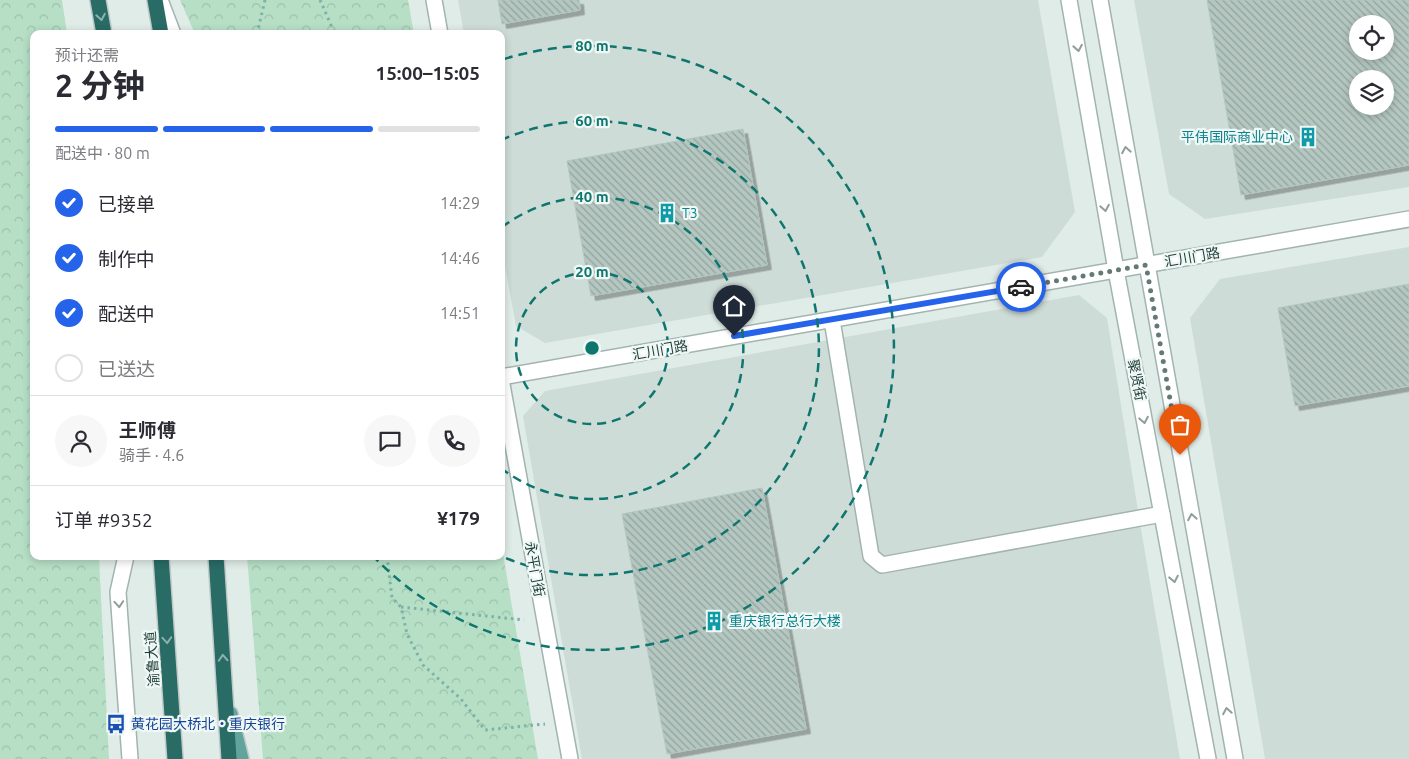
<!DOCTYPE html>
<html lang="zh">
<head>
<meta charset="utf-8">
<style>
  :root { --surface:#fff; --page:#f7f7f7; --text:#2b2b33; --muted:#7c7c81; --line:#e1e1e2; --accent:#2563eb }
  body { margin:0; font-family:Ubuntu,"Noto Sans SC",sans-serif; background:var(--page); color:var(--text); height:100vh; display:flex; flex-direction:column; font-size:19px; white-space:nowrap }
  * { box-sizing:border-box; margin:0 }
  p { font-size:16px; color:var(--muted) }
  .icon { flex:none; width:28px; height:28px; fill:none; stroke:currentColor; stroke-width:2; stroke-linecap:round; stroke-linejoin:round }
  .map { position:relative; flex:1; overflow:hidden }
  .side { position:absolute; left:30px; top:30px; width:475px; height:530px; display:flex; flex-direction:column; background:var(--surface); border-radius:10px; box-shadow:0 2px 8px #0003 }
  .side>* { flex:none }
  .controls { position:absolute; left:1349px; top:15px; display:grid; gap:10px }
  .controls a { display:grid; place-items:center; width:45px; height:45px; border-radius:50%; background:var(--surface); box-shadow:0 2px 8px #0003; font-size:25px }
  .pin { position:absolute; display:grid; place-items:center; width:42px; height:42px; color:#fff; margin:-51px -21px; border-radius:50% 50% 50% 0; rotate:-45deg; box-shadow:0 0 5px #0007 }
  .pin .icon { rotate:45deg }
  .courier { position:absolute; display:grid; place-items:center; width:50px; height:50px; margin:-25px; border:4px solid #2563eb; border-radius:50%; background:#fff; color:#222; box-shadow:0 1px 6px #0007 }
  .head em { font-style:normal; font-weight:700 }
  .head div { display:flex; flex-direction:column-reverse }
  .head { display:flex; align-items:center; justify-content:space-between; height:85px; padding:0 25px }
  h1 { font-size:32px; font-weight:700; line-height:38px }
  .bar { display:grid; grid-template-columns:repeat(4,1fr); gap:8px 5px; align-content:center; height:60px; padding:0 25px }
  .bar i { height:6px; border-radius:4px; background:var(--line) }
  .bar .on { background:var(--accent) }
  .bar p { grid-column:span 4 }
  .line { display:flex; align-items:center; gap:12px; padding:0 25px; border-top:1px solid var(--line) }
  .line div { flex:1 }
  .round { display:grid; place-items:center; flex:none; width:52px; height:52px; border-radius:26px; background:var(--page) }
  ol { padding:0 25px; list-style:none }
  li { display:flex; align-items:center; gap:15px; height:55px }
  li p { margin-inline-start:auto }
  li .icon { padding:5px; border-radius:50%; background:var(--accent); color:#fff; stroke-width:4 }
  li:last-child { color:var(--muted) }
  li i { width:28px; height:28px; border:2px solid var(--line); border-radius:50% }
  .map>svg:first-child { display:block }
  .built { fill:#cedcd7; fill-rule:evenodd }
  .park { fill:url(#park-crowns) }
  .building { fill:url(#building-back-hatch); stroke:#b2c6c0; fill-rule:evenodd; filter:url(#shadow) }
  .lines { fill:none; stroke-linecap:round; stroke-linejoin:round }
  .minor-casing { stroke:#a2b4b0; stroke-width:18 }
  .major-casing { stroke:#c0c9c8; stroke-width:18 }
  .highway-casing { stroke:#c0c9c8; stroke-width:18 }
  .path { stroke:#7eb1a8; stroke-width:3; stroke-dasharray:2.5 4; stroke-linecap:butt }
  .minor { stroke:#fff; stroke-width:15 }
  .major { stroke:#61a49b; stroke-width:15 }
  .highway { stroke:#296b65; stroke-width:15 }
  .oneway { stroke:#8cb2ad }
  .oneway2 { stroke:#8f9e9c }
  .done { stroke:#637a76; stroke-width:5; stroke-dasharray:0 9 }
  .route { stroke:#2563eb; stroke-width:6 }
  .ring { fill:none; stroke:#0f766e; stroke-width:2.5; stroke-dasharray:9 6 }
  .labels { text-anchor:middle; stroke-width:4.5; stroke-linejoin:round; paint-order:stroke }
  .culture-label { font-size:14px; fill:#0d838f; stroke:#f0f8f5; text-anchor:start }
  .street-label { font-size:14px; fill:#1f3d39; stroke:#f0f8f5 }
  .transit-label { font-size:14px; fill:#164399; stroke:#f0f8f5; text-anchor:start }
  .centre { fill:#0f766e; stroke:#f0f8f5; stroke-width:2.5 }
  .ring-label { font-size:15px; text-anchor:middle; font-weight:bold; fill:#0f766e; stroke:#f0f8f5; stroke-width:4.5; stroke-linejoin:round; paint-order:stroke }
</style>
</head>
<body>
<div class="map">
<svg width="1409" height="759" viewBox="0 0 1409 759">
  <defs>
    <pattern id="park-crowns" width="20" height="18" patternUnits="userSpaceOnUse" patternTransform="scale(1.25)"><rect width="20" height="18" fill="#b7dfc6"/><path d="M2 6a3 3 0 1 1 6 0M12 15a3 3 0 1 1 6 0" fill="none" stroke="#9dc0ab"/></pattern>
    <pattern id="building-back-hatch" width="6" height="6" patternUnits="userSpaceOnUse" patternTransform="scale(1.25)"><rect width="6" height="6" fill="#b5c7c1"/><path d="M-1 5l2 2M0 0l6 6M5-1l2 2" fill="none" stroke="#93a39e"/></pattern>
    <filter id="shadow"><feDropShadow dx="4.5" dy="4.5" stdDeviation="0" flood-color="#0004"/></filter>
  </defs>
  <rect width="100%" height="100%" fill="#e0ece8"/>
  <g class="built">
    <polygon points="458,0 1038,0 1075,212 1042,257 545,343 516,326 501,245 501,34 464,34"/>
    <path d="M1134,0H1409V187L1205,219L1169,194ZM1358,24H1385V51H1358ZM1358,79H1385V106H1358Z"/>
    <polygon points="1409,247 1409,759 1265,759 1190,318 1220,279"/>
    <polygon points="1079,295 1107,318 1141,529 1180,759 582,759 523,416 545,391"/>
  </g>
  <g class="park">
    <polygon points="0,0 62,0 67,34 34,34 34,556 99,556 109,759 0,759"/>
    <polygon points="180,0 408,0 414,34 195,34"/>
    <polygon points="501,542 538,759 263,759 247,556 501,556"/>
  </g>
  <g class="building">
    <polygon points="498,0 579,0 580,10 502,24"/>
    <path d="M1207,0H1409V165L1241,195ZM1358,24H1385V51H1358ZM1358,79H1385V106H1358Z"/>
    <polygon points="743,129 767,265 591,296 567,161"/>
    <polygon points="1409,284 1409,386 1295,406 1278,308"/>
    <polygon points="762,488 806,729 667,754 622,514"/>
  </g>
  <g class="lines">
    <defs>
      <g id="minor">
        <polyline points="160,0 173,34"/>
        <polyline points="434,0 440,34"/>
        <polyline points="1069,0 1116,270 1208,759"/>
        <polyline points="1100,0 1235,759"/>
        <polyline points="832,320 871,556 882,565 1162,514"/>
        <polyline points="501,377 1409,219"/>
        <polyline points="501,379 570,759"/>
        <polyline points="126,556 118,592 130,759"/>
      </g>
      <polyline id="major" points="230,714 241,759"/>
      <g id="highway">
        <polyline points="98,0 104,34"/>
        <polyline points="155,0 161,34"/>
        <polyline points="161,556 175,759"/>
        <polyline points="216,556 229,759"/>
      </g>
    </defs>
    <use href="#minor" class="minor-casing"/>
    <use href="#major" class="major-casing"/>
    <use href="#highway" class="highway-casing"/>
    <g class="path">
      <polyline points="320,0 335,34"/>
      <polyline points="257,34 265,0"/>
      <polyline points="387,556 392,598 401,607 407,634 423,665 461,699 485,730 545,724"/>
      <polyline points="401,607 524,620"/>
    </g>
    <use href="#minor" class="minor"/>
    <use href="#major" class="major"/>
    <use href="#highway" class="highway"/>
  </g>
  <defs><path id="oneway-chevron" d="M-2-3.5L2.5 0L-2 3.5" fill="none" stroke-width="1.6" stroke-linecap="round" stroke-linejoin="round" transform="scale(1.25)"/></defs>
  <g class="oneway">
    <use href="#oneway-chevron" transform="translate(101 17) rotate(80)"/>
    <use href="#oneway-chevron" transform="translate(167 640) rotate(86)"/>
    <use href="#oneway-chevron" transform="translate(223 658) rotate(-93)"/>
  </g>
  <g class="oneway2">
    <use href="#oneway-chevron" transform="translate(1078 48) rotate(80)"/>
    <use href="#oneway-chevron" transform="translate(1126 150) rotate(-100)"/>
    <use href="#oneway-chevron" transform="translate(1105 208) rotate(80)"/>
    <use href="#oneway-chevron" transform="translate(1144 420) rotate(79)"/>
    <use href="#oneway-chevron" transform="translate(1192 517) rotate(-100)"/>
    <use href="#oneway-chevron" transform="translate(1174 579) rotate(79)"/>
    <use href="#oneway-chevron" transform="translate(119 604) rotate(86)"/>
    <use href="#oneway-chevron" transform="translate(1227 711) rotate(-100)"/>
  </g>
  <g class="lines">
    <polyline class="done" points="1021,287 1146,265 1180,455"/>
    <polyline class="route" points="734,336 1021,287"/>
  </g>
  <g class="ring">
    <circle cx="592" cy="348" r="76"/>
    <path d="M502 227A151 151 0 1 1 502 469"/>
    <path d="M501 140A227 227 0 1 1 501 556"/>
    <path d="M504 59A302 302 0 1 1 375 558"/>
  </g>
  <defs>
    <symbol id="building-bare" viewBox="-9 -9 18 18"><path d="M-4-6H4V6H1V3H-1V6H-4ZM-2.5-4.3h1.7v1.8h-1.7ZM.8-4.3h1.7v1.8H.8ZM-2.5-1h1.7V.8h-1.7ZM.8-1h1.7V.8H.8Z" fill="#0f9aa8" stroke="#f0f8f5" stroke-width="2.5" paint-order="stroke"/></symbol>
    <symbol id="bus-bare" viewBox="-9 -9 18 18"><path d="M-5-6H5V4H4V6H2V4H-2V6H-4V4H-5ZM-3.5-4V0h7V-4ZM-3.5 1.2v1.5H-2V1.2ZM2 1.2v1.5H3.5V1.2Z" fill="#1a4fb4" stroke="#f0f8f5" stroke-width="2.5" paint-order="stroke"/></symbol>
  </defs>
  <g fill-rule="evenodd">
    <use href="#building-bare" x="1294" y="123" width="28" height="28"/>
    <use href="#building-bare" x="653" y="199" width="28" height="28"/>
    <use href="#building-bare" x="700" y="607" width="28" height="28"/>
    <use href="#bus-bare" x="102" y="710" width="28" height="28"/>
  </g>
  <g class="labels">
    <g class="culture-label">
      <text x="1293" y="142" text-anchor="end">平伟国际商业中心</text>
      <text x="682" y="218">T3</text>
      <text x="729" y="626">重庆银行总行大楼</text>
    </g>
    <g class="street-label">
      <text transform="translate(1192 257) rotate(-10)" y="5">汇川门路</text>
      <text transform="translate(660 350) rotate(-10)" y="5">汇川门路</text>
      <text transform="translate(1137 380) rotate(79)" y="5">聚贤街</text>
      <text transform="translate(535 569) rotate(80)" y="5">永平门街</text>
      <text transform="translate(152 659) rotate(-94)" y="5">渝鲁大道</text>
    </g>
    <g class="transit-label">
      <text x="131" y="729">黄花园大桥北‧重庆银行</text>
    </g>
  </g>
  <circle cx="592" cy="348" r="8" class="centre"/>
  <g class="ring-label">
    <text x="592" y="51">80 m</text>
    <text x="592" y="126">60 m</text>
    <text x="592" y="202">40 m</text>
    <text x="592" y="277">20 m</text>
  </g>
</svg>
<div class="controls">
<a><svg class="icon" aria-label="locate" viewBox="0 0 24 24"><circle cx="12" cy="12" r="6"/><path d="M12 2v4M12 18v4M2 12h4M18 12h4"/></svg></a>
<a><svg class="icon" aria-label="layers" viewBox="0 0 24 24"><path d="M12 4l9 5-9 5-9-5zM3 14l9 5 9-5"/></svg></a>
</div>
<div class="pin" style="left:1180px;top:455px;background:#ea580c"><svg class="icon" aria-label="bag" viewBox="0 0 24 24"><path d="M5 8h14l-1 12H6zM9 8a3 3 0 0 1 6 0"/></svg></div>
<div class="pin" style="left:734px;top:336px;background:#1f2937"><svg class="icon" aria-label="home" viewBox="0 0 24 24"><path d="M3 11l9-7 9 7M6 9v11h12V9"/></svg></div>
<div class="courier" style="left:1021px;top:287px"><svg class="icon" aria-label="car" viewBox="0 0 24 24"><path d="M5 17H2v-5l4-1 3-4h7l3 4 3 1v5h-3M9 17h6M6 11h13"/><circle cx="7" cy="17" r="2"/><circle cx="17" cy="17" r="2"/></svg></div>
<section class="side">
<div class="head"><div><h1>2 分钟</h1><p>预计还需</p></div><em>15:00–15:05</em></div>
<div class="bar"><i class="on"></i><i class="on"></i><i class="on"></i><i></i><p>配送中 · 80 m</p></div>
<ol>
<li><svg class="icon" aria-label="check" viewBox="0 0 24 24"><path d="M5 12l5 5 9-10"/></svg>已接单<p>14:29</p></li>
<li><svg class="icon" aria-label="check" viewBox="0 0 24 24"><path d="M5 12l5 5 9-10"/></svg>制作中<p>14:46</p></li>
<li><svg class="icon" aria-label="check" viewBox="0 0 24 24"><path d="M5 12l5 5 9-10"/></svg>配送中<p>14:51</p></li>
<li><i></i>已送达</li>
</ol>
<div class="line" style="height:90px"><a class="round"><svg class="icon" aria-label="person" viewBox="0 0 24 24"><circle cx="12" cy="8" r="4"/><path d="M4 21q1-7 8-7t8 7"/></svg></a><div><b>王师傅</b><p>骑手 · 4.6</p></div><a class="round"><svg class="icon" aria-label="chat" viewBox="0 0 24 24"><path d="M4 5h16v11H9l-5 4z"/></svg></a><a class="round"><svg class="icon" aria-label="phone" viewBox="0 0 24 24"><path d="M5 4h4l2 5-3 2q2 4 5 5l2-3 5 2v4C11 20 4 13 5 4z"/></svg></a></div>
<div class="line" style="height:65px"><div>订单 #9352</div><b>¥179</b></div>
</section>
</div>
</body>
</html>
